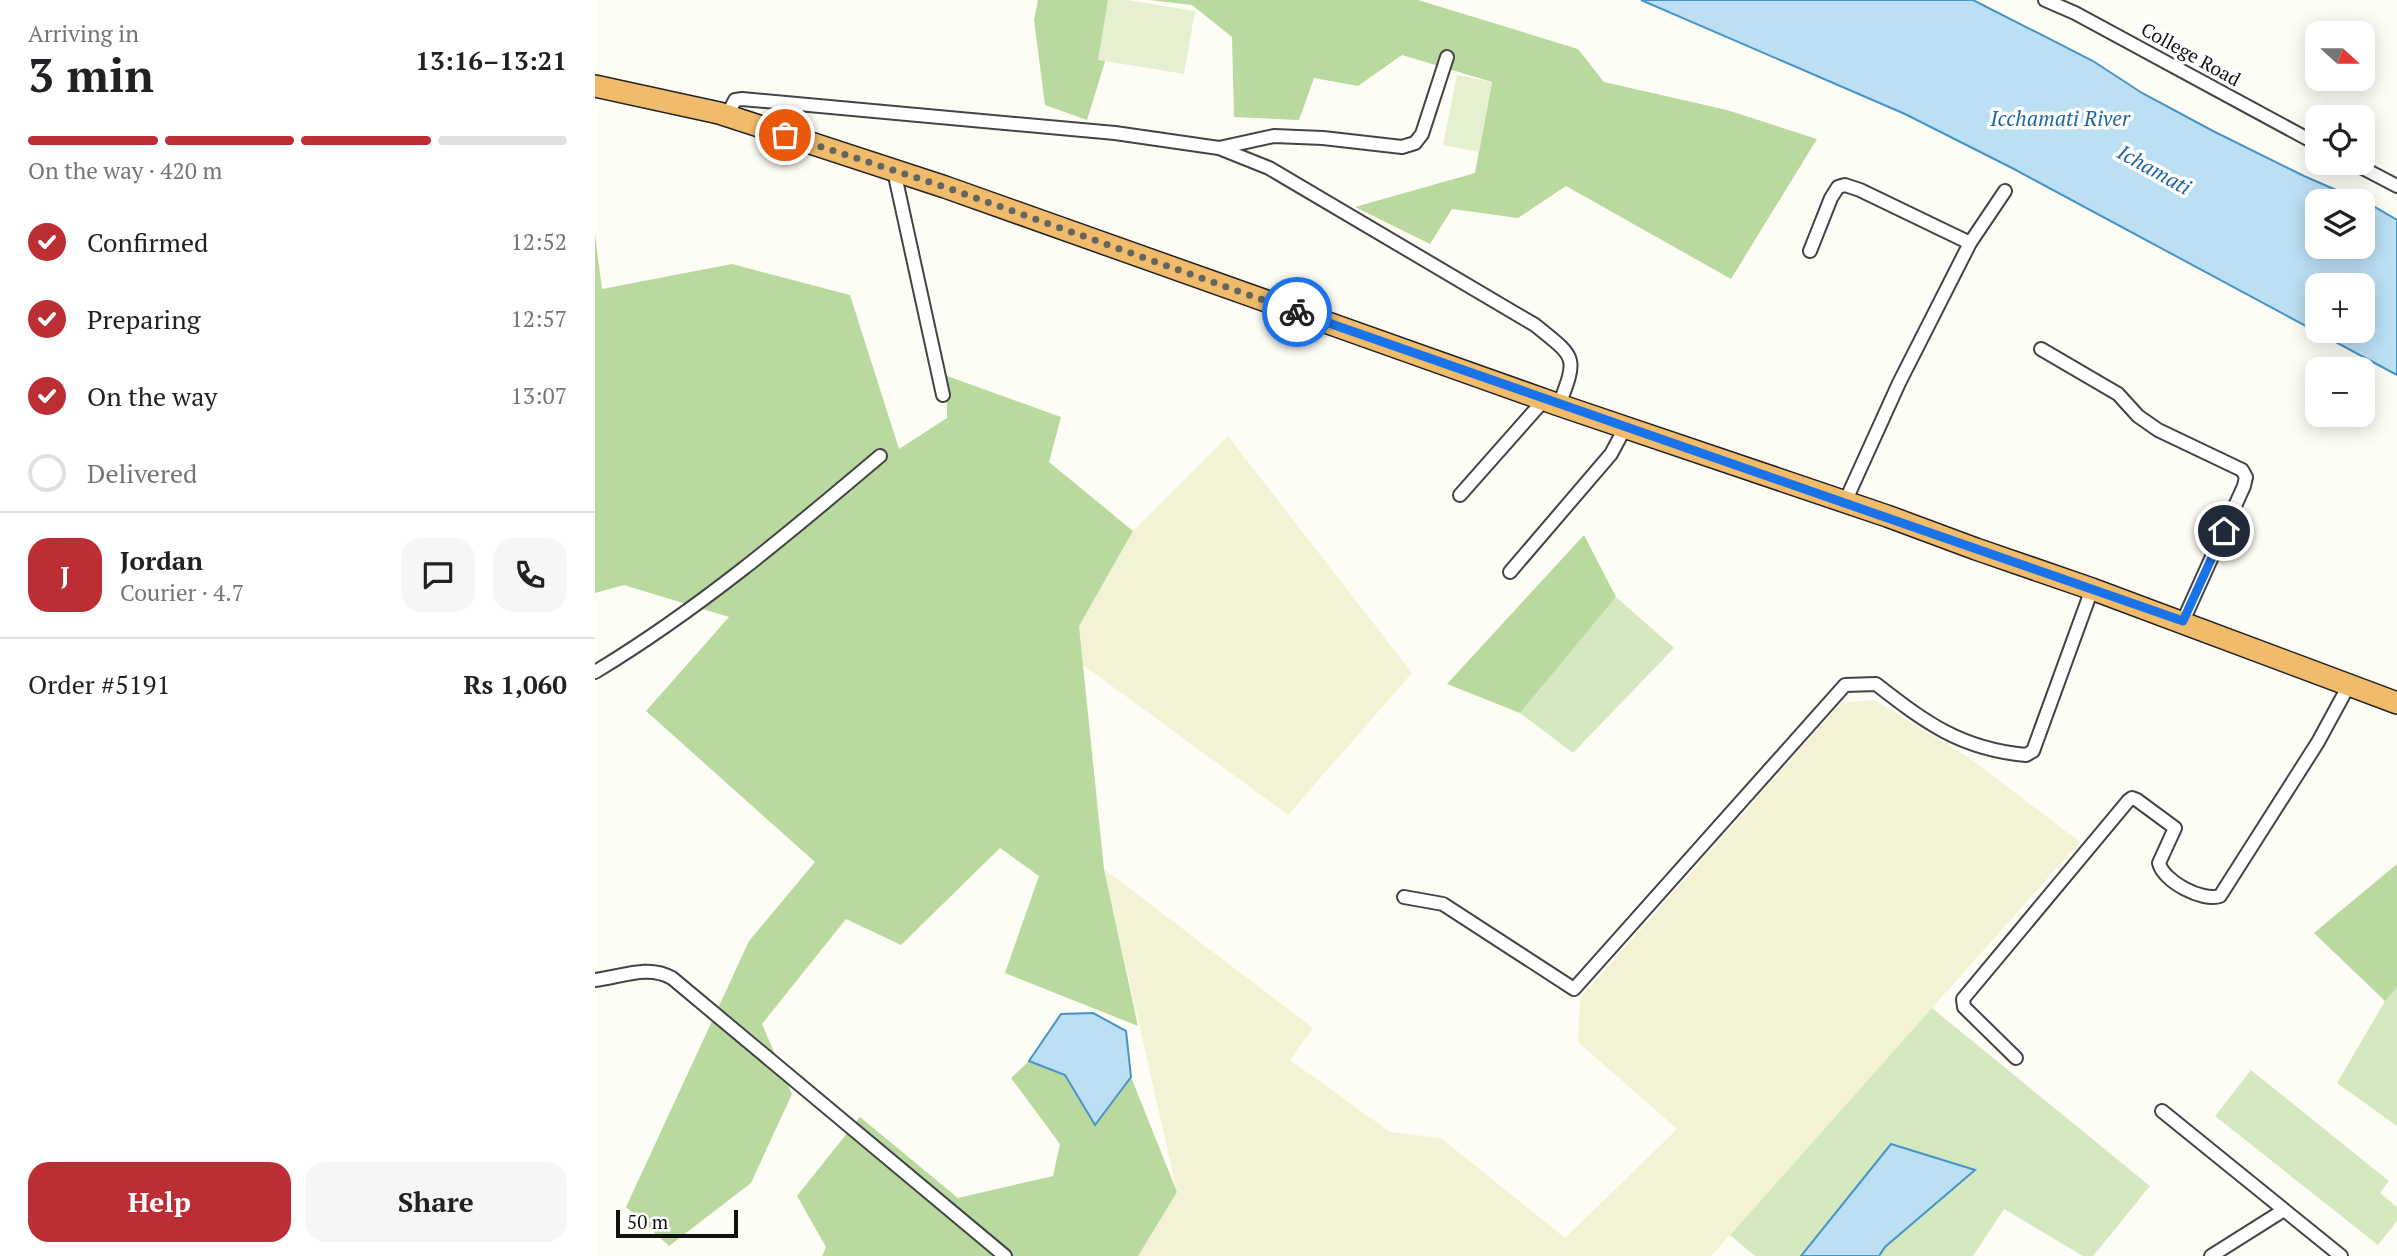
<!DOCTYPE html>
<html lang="en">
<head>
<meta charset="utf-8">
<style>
  :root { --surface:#fff; --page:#f6f6f6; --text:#202124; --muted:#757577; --line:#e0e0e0; --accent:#bc2e34 }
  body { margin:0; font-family:"PT Serif",serif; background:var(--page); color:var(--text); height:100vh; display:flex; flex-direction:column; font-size:26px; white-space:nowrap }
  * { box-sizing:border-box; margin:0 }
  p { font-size:23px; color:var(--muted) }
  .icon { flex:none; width:38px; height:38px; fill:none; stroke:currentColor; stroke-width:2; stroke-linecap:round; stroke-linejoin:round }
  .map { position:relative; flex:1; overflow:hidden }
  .panel { display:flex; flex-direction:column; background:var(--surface); width:595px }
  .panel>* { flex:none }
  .needle { width:46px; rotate:111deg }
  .fabs { position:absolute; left:1710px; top:21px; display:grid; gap:14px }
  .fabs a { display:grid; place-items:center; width:70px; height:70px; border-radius:14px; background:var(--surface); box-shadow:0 4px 18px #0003; font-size:35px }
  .scale { position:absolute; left:21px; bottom:18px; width:122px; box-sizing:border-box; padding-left:7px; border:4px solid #111; border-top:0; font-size:19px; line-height:24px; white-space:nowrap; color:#111; -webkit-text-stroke:5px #fff; paint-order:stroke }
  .pin { position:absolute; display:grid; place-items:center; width:60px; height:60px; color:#fff; margin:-30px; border:4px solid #fff; border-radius:50%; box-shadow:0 2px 7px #0007 }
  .courier { position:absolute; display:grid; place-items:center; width:70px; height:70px; margin:-35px; border:5px solid #1a73e8; border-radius:50%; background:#fff; color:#222; box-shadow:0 2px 9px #0007 }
  .head em { font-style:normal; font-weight:800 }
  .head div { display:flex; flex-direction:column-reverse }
  .head { display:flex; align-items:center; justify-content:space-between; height:119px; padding:0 28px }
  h1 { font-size:46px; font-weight:800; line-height:52px }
  .bar { display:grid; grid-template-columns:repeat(4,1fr); gap:10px 7px; align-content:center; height:84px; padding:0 28px }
  .bar i { height:9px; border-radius:5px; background:var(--line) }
  .bar .selected { background:var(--accent) }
  .bar p { grid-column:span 4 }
  .line { display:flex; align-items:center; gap:18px; padding:0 28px; border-top:2px solid var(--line) }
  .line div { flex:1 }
  .round { display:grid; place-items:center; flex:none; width:74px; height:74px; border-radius:21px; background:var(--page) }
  ol { padding:0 28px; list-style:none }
  li { display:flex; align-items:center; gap:21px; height:77px }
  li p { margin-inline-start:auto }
  li .icon { padding:7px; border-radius:50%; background:var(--accent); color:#fff; stroke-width:4 }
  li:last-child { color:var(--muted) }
  li i { width:38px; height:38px; border:4px solid var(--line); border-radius:50% }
  .primary-button { display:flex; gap:14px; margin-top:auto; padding:14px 28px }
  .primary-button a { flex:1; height:80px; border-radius:21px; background:var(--accent); color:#fff; font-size:28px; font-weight:800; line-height:80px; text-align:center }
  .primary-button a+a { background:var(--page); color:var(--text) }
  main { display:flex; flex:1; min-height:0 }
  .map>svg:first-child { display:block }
  .farmland { fill:#f4f2d5 }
  .green { fill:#d4e9bf }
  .forest { fill:#b9d99f }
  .pitch { fill:#e5f0d0 }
  .water { fill:#bcdff4; stroke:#4694c8; stroke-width:2; fill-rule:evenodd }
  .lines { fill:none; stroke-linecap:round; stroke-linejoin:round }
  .minor-casing { stroke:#444; stroke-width:16 }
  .trunk-casing { stroke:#222; stroke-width:24 }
  .minor { stroke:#fff; stroke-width:12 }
  .trunk { stroke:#f0bb6b; stroke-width:21 }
  .done { stroke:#646461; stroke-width:7; stroke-dasharray:0 12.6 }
  .route { stroke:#1a73e8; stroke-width:9 }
  .labels { text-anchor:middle; stroke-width:7; stroke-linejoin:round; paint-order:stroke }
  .street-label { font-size:19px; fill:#111; stroke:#fff }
  .water-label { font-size:21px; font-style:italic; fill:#1e669f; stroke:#fff }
</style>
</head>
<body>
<main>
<section class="panel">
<div class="head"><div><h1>3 min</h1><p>Arriving in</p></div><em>13:16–13:21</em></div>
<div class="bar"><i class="selected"></i><i class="selected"></i><i class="selected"></i><i></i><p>On the way · 420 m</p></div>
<ol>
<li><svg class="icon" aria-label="check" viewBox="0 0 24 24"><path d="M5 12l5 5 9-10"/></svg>Confirmed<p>12:52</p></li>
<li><svg class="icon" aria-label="check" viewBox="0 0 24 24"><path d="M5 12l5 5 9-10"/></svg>Preparing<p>12:57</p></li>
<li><svg class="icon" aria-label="check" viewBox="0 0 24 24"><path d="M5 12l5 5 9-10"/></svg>On the way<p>13:07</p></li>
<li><i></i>Delivered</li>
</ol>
<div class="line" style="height:126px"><b class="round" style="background:var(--accent);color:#fff">J</b><div><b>Jordan</b><p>Courier · 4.7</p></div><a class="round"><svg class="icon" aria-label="chat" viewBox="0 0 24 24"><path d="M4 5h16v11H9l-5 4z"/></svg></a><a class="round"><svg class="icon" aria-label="phone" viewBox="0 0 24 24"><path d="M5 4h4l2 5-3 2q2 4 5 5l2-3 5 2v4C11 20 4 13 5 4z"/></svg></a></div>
<div class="line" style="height:91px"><div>Order #5191</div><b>Rs 1,060</b></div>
<div class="primary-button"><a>Help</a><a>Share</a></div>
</section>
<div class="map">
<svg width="1802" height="1256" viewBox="0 0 1802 1256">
  <rect width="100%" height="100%" fill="#fefdf5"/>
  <g class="farmland">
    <polygon points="633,436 817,673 693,815 488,665 484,626 538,531"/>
    <polygon points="1279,700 1373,757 1485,842 1116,1256 543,1256 582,1192 509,869 718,1028 695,1060 795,1132 846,1138 970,1238 1082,1129 983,1042 985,998 1246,703"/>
  </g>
  <g class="green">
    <polygon points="1021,597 1079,648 978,753 925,713"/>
    <polygon points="1802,987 1802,1126 1742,1083 1790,1001"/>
    <polygon points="1337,1008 1555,1186 1498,1256 1488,1256 1409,1209 1378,1256 1284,1256 1290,1247 1296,1144 1206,1256 1160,1256 1135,1235"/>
    <polygon points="1656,1070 1794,1181 1785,1193 1802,1207 1802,1221 1783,1245 1620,1116"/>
  </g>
  <g class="forest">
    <polygon points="443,0 529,0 492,120 450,105 439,20"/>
    <polygon points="554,0 823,0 983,49 1009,82 1132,110 1222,139 1136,279 971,186 923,218 857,209 835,244 760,207 880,173 897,82 807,55 763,86 719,78 704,120 639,117 637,37 597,5"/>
    <polygon points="0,234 7,289 137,264 255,295 304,449 352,418 352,376 466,417 454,462 538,531 484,626 509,869 543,1026 410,973 444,876 405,848 306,945 251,919 167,1024 197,1094 156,1183 74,1246 31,1207 154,941 220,862 51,711 134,617 29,585 0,593"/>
    <polygon points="989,535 1021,597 925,713 852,684"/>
    <polygon points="1802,864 1802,987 1790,1001 1719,933"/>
    <polygon points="434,1061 470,1075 500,1125 536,1077 582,1192 543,1256 227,1256 231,1247 202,1196 265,1117 363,1198 458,1176 465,1144 416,1078"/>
  </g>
  <g class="pitch">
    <polygon points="513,0 532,0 600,11 589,74 503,60"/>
    <polygon points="862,75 897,82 884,152 848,145"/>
  </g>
  <g class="water">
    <path d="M1046,0H1378L1498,61L1547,93L1618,131L1709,176L1778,206L1802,220V375L1417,168L1310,114ZM1722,201H1768V247H1722ZM1722,285H1768V331H1722Z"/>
    <polygon points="498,1013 531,1031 536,1077 500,1125 470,1075 434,1061 466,1014"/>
    <polygon points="1296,1144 1380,1170 1290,1247 1284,1256 1206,1256"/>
  </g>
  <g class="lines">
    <defs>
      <g id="minor">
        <polyline points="1450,0 1480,13 1722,144"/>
        <path d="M132,116L140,100L147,99L520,133L624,148L674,168L940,325C981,358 983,356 964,405"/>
        <polyline points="624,148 679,136 728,138 807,147 820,143 827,134 852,57"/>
        <polyline points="1758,163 1802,186"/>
        <polyline points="299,171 348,395"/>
        <polyline points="1215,251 1236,198 1243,187 1250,185 1265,190 1375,243"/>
        <polyline points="1446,349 1523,394 1543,416 1563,430 1647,470 1651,477 1649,486 1588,621"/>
        <polyline points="865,495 949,400"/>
        <polyline points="1250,502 1304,383 1375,243 1410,191"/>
        <polyline points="915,572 1016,454 1031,426"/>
        <path d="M0,672C103,610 194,533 285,456"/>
        <path d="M809,897L848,904L979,989L1250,685L1281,684C1331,723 1366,749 1431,755L1438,751L1497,589"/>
        <path d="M0,980C26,977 53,964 77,978L410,1256"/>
        <path d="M1421,1058L1369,1007L1368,999L1533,801L1537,798L1542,800L1580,828L1564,863C1568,881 1607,902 1625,896L1723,742L1754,685"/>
        <polyline points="1567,1111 1746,1256"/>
        <polyline points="1616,1256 1689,1210"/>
      </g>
      <polyline id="trunk" points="0,86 124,113 350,187 964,405 1292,516 1381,549 1497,589 1802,703"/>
    </defs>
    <use href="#minor" class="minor-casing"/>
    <use href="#trunk" class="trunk-casing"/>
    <use href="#minor" class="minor"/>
    <use href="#trunk" class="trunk"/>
  </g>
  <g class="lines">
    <polyline class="done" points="190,135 350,187 702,312"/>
    <polyline class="route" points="702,312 1588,621 1629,531"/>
  </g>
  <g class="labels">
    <g class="street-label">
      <text transform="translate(1596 54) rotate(29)" y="7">College Road</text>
    </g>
    <g class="water-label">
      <text x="1465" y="126">Icchamati River</text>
      <text transform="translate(1559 170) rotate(29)" y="7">Ichamati</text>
    </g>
  </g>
</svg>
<div class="fabs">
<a><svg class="needle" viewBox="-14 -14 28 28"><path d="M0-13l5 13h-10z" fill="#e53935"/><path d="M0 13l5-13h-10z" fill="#757577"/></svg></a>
<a><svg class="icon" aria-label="locate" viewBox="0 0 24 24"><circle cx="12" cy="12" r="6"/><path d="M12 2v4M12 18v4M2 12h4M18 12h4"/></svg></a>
<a><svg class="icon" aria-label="layers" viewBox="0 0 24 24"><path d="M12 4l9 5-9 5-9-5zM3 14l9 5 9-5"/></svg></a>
<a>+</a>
<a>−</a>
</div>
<div class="scale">50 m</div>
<div class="pin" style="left:190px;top:135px;background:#ea580c"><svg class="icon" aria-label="bag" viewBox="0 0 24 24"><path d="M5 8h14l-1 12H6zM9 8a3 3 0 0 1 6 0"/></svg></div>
<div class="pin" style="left:1629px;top:531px;background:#1f2937"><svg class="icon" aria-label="home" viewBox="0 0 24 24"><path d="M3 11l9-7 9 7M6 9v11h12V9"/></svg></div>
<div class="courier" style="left:702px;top:312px"><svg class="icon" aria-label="bike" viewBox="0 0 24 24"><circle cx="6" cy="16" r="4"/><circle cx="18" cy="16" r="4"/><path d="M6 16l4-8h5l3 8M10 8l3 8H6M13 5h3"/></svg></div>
</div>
</main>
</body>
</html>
